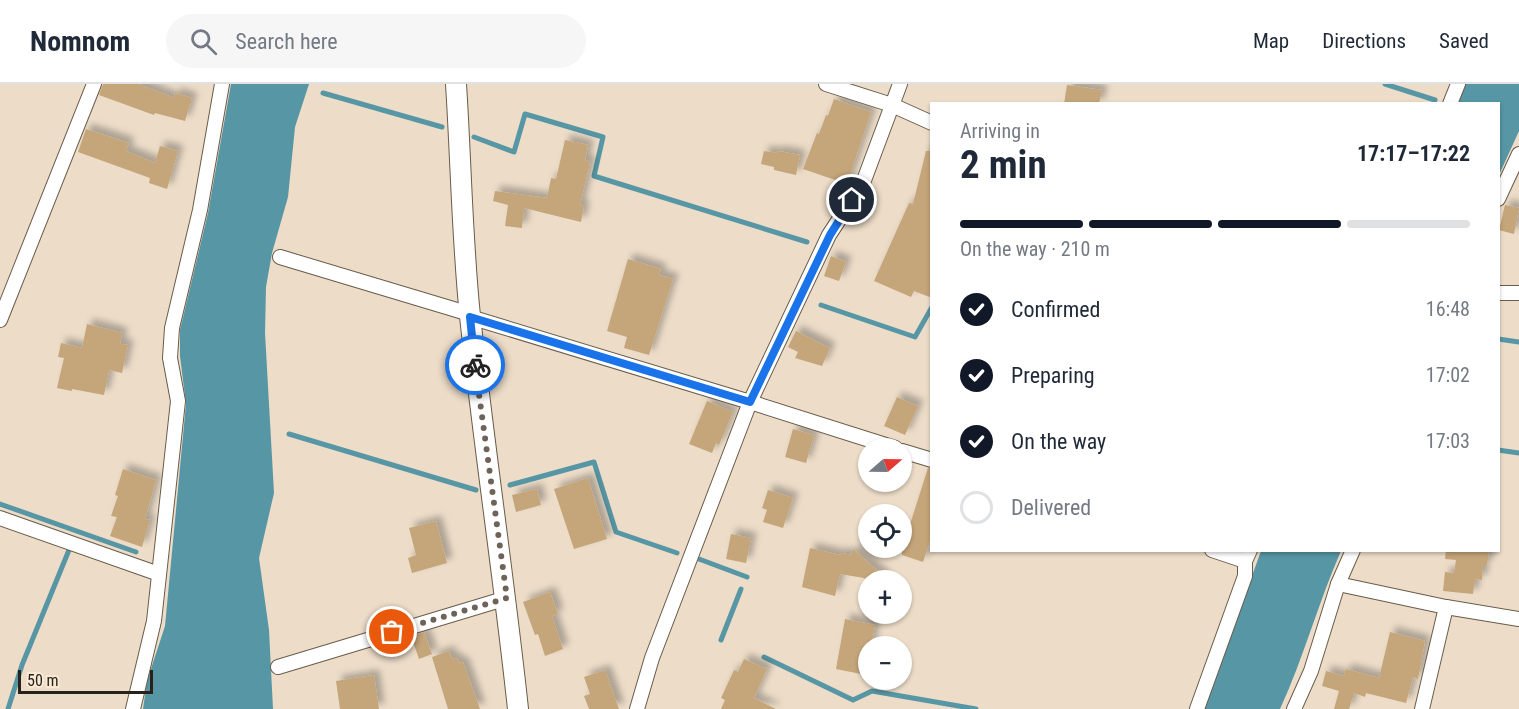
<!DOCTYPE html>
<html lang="en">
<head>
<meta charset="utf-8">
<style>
  :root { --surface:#fff; --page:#f6f6f7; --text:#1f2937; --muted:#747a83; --line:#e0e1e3; --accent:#111827 }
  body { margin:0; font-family:"Roboto Condensed",sans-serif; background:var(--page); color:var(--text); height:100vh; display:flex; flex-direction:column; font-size:22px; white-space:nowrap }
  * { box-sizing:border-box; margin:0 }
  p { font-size:20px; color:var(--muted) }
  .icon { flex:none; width:33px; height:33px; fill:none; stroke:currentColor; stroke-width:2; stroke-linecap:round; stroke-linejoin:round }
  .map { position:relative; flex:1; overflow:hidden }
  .details { position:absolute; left:930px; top:18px; width:570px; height:450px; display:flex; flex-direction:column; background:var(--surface); border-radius:0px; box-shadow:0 2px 4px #0004 }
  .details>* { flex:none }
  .needle { width:39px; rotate:70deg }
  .controls { position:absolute; left:858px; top:354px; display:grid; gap:12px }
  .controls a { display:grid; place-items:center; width:54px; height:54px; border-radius:50%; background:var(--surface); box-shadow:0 2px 4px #0004; font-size:30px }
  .scale { position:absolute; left:18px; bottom:15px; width:135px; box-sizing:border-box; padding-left:6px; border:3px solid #28221b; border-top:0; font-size:16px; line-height:21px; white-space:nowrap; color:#28221b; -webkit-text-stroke:4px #f9ead5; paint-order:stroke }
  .pin { position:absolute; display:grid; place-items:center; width:51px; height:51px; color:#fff; margin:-26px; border:3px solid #fff; border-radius:50%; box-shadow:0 2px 6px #0007 }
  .courier { position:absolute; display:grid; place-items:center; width:60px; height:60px; margin:-30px; border:4px solid #1a73e8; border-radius:50%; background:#fff; color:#222; box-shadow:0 2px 8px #0007 }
  .summary em { font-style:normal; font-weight:700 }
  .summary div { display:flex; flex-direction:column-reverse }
  .summary { display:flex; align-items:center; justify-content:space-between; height:102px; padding:0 30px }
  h1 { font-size:39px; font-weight:700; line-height:45px }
  .bar { display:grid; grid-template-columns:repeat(4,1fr); gap:9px 6px; align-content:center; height:72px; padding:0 30px }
  .bar i { height:8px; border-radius:4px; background:var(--line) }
  .bar .current { background:var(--accent) }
  .bar p { grid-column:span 4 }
  ol { padding:0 30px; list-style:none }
  li { display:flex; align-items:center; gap:18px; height:66px }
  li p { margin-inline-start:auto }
  li .icon { padding:6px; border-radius:50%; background:var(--accent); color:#fff; stroke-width:4 }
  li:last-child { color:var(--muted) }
  li i { width:33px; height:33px; border:3px solid var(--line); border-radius:50% }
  header { display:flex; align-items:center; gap:36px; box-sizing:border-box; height:84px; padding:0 30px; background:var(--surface); border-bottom:2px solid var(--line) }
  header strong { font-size:28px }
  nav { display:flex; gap:33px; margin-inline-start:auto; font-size:21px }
  .search { width:420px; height:54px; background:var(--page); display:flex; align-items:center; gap:15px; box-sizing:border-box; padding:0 21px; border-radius:33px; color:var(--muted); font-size:22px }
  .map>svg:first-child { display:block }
  .water { fill:#5796a4 }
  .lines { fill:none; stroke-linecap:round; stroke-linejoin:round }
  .stream { stroke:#5796a4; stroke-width:5 }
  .building { fill:#c5a57a; filter:url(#shadow) }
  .street-casing { stroke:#695c4a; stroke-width:16 }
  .secondary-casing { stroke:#695c4a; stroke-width:22 }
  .street { stroke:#fff; stroke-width:14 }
  .secondary { stroke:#fff; stroke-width:20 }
  .done { stroke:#6d6358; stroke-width:6; stroke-dasharray:0 10.8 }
  .route { stroke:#1a73e8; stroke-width:8 }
</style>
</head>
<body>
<header>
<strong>Nomnom</strong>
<div class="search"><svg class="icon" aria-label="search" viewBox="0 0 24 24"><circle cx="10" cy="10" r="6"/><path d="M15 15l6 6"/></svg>Search here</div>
<nav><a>Map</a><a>Directions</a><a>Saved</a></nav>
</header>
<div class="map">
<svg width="1519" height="625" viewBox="0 0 1519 625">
  <defs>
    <filter id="shadow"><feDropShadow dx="5.5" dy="-5.5" stdDeviation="3" flood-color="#0004"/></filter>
  </defs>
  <rect width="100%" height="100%" fill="#ecdcc8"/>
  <g class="water">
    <polygon points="231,0 309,0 295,43 288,113 272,169 266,203 265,249 274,409 259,474 269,546 273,625 143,625 147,597 165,542 186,320 180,272 180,246 208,129"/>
    <polygon points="1465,0 1519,0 1519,47 1499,91 1498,20 1457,20"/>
    <path d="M1261,467H1341C1318,519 1304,573 1280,625H1204Z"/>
  </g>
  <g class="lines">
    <g class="stream">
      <polyline points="1385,0 1435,16"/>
      <polyline points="323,9 442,43"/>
      <polyline points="474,53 514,68 525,30 603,53 594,92 807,158"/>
      <polyline points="821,221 915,253 932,223"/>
      <polyline points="1498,255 1519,258"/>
      <polyline points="289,350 476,406"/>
      <polyline points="1498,366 1519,369"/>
      <polyline points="510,401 594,378 616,448 677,469"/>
      <polyline points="0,420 136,468"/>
      <polyline points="699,475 747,493"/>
      <polyline points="721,556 741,505"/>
      <polyline points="764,573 853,616 872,607 976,625"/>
      <polyline points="8,625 22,581 69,466"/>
    </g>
  </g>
  <g class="building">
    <polygon points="103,0 138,0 174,14 175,9 192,14 185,37 155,29 154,31 99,11"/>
    <polygon points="1067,1 1102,6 1099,20 1064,20"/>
    <polygon points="834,15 871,28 847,100 803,85 817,49 819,50 826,31 828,32"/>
    <polygon points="86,45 129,59 126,67 155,79 160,62 178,67 167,105 149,99 150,94 78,68"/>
    <polygon points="565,56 588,61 585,76 590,78 580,121 584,122 581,138 524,124 522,144 505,142 508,121 493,117 495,107 547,114 551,94 556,95"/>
    <polygon points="764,67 777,69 778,67 800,71 796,91 774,86 774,83 761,80"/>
    <polygon points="926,67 932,67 932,214 914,207 911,213 874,197 909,119 913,120"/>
    <polygon points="1505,121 1519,124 1514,150 1499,146"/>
    <polygon points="831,172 846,178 839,197 824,192"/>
    <polygon points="628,175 661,185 659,191 673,195 649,271 624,264 627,253 607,247"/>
    <polygon points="87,240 122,249 120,260 128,261 122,289 109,286 104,311 72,305 72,307 57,304 64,274 58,273 61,259 82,264"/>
    <polygon points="796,247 830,264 822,282 795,274 798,268 788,263"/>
    <polygon points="897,313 918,322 905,351 884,342"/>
    <polygon points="707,317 733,328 719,361 716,359 712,369 689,360"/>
    <polygon points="793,345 814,351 806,379 785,373"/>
    <polygon points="928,384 932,385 932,451 923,478 902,471 902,451 906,453"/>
    <polygon points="123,385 156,396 145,435 150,436 142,463 110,452 117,433 111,432 118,412 115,411"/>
    <polygon points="588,394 607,455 574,465 554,405"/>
    <polygon points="537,405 541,421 516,428 512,411"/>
    <polygon points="768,406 793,414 783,444 763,438 767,426 762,424"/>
    <polygon points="436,437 447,479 412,489 408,474 416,471 409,444"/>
    <polygon points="731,450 751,454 746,479 726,475"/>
    <polygon points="810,464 840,471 841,469 851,471 853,465 888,496 866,496 864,494 840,490 835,512 802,503"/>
    <polygon points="1446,466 1489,466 1487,481 1483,481 1482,496 1475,495 1473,510 1443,507 1445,488 1454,489 1456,476 1445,475"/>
    <polygon points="550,508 558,530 552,532 563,565 545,572 538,550 535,551 523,518"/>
    <polygon points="845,535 875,541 871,562 868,562 868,578 863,577 861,590 836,585"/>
    <polygon points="424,548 432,570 419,575 411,552"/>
    <polygon points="1390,548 1425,557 1418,595 1413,593 1406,619 1366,609 1365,613 1354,609 1349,625 1334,625 1339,607 1322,602 1326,587 1344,592 1346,585 1379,594"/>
    <polygon points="449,567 452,575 457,574 459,579 463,578 480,625 448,625 432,573"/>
    <polygon points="744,575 767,585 754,614 776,625 721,625 725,616 721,614 734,586 738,588"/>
    <polygon points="605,586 619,625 589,625 584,612 590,610 584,593"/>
    <polygon points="374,591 379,625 340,625 336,597"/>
  </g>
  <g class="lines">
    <defs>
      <g id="street">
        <polyline points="826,0 892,21 932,39"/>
        <polyline points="1450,20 1458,0"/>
        <polyline points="1498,115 1519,70"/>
        <polyline points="280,173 470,230"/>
        <polyline points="1498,209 1519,209"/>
        <polyline points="470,233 750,318 895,364"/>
        <polyline points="0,236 94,0"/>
        <polyline points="902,367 932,376"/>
        <polyline points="0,434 159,490"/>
        <polyline points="1212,466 1245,477"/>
        <polyline points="1338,500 1446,523 1519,535"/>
        <polyline points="278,583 507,514"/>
        <polyline points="133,625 154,537 178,317 170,274 172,244 200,126 222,0"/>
        <polyline points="637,625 652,574 750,318 829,151 863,99 900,0"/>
        <polyline points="1197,625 1245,492 1245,477 1250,466"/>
        <polyline points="1294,625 1311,587 1338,500 1353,466"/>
        <polyline points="1422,625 1446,523"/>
      </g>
      <path id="secondary" d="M456,0C461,77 462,155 470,232C484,363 504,494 518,625"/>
    </defs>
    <use href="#street" class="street-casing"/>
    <use href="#secondary" class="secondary-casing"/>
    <use href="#street" class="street"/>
    <use href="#secondary" class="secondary"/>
  </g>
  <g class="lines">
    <polyline class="done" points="392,548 507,514 475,281"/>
    <polyline class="route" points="475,281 470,233 750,318 830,151 852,116"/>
  </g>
</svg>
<div class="controls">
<a><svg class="needle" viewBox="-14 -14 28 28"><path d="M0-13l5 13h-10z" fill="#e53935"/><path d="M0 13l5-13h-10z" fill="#747a83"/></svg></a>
<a><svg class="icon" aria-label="locate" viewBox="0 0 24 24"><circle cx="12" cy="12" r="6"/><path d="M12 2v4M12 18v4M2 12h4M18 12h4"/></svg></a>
<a>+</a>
<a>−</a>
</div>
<div class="scale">50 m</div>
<div class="pin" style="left:392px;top:548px;background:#ea580c"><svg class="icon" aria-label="bag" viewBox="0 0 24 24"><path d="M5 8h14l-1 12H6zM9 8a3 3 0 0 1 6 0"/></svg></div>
<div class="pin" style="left:852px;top:116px;background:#1f2937"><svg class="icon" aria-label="home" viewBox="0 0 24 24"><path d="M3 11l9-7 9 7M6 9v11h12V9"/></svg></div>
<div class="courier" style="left:475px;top:281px"><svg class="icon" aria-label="bike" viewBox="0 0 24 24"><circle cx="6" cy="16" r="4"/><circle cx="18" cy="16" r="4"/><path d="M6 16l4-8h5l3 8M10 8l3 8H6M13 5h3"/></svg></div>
<section class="details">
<div class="summary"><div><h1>2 min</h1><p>Arriving in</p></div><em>17:17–17:22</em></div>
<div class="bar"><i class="current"></i><i class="current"></i><i class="current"></i><i></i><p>On the way · 210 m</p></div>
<ol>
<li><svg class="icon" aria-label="check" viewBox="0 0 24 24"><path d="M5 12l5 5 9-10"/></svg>Confirmed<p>16:48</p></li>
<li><svg class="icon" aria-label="check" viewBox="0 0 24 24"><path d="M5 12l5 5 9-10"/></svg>Preparing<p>17:02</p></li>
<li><svg class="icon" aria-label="check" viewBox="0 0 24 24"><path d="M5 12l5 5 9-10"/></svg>On the way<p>17:03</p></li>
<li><i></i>Delivered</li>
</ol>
</section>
</div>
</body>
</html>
